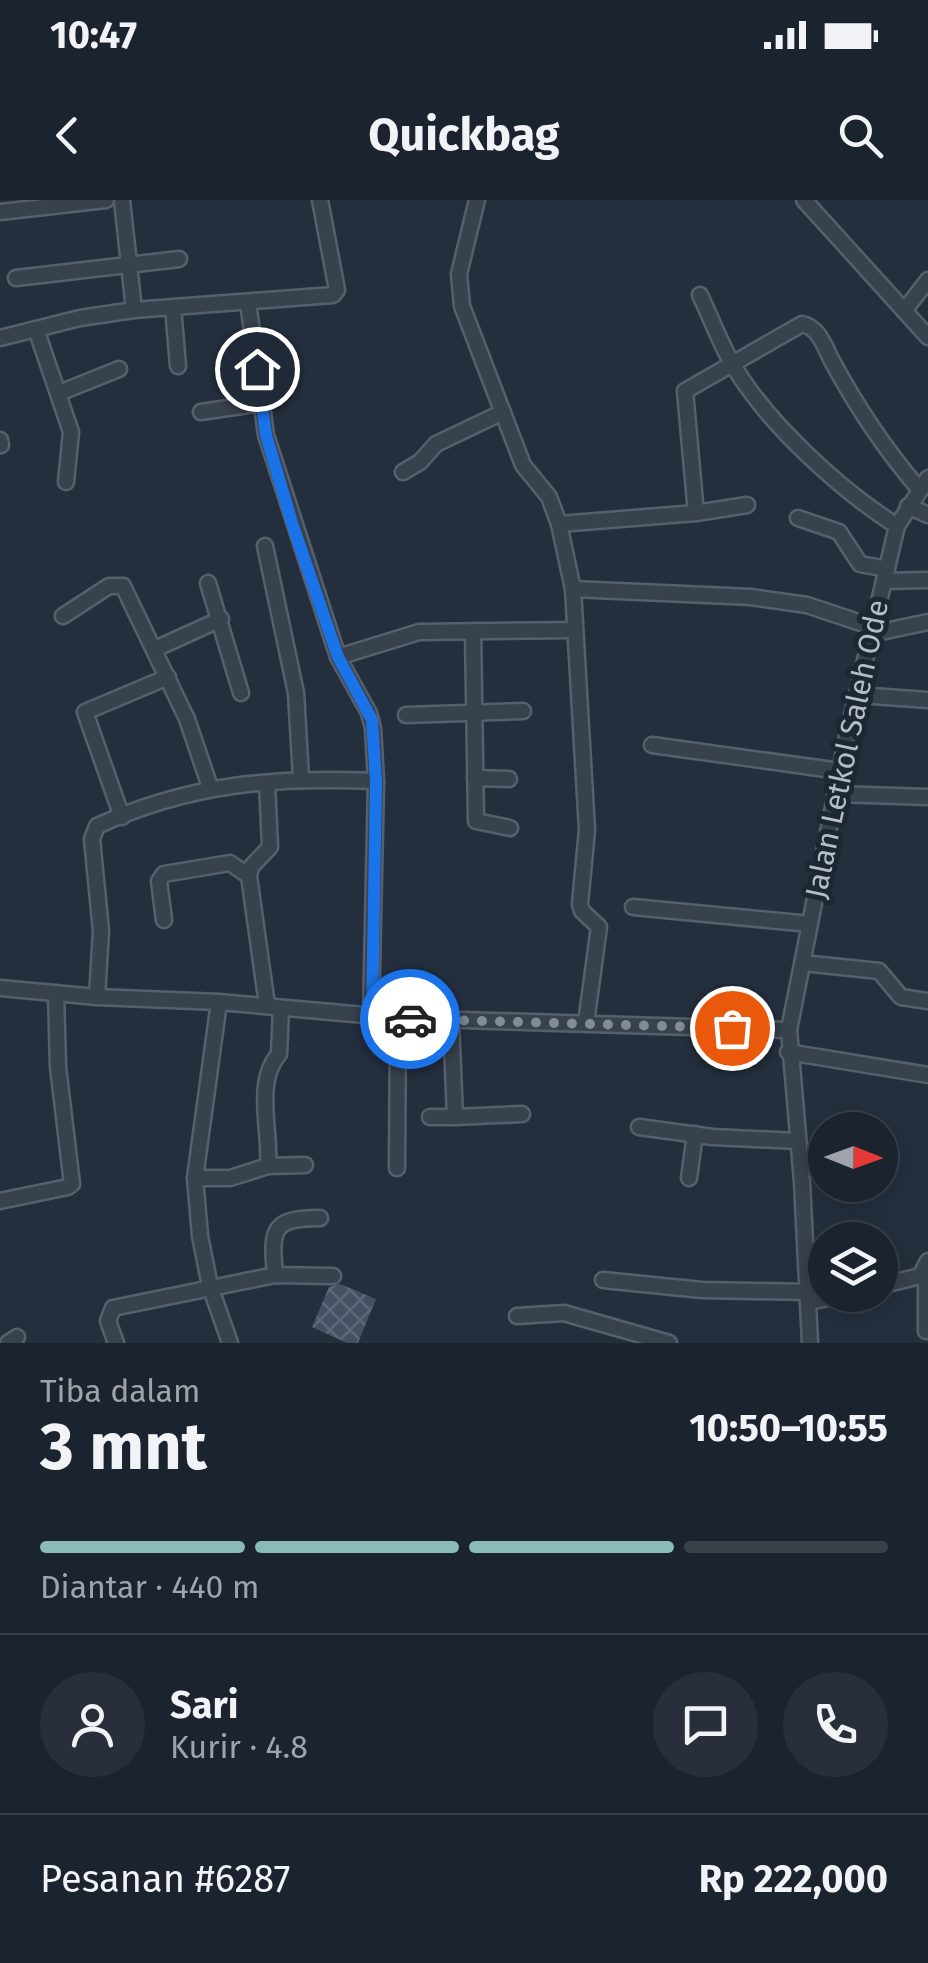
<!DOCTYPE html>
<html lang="id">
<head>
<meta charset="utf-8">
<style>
  :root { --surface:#1b232e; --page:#282f3a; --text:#f1f3f6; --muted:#a0a4aa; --line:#39404a; --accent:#8bbbb9 }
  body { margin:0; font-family:"Fira Sans",sans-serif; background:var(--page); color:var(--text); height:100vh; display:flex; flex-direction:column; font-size:38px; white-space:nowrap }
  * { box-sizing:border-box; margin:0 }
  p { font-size:32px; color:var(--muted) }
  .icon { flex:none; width:55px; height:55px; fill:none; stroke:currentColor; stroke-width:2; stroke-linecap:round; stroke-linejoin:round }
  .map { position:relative; height:1143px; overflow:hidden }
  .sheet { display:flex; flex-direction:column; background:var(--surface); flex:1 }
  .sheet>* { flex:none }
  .needle { width:65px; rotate:91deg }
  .controls { position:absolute; left:808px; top:912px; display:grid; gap:20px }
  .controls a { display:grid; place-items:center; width:90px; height:90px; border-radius:50%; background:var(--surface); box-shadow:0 5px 25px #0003,0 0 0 2px var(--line); font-size:50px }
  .pin { position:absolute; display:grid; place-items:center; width:85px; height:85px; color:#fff; margin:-42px; border:5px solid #fff; border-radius:50%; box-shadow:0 2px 10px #0007 }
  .courier { position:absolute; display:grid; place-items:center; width:100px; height:100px; margin:-50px; border:8px solid #1a73e8; border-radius:50%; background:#fff; color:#222; box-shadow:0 2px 12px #0007 }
  .headline em { font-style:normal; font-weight:700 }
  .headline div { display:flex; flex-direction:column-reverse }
  .headline { display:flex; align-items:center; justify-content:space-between; height:170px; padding:0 40px }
  h1 { font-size:65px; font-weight:700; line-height:75px }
  .bar { display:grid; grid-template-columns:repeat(4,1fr); gap:15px 10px; align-content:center; height:120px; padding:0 40px }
  .bar i { height:12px; border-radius:8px; background:var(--line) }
  .bar .current { background:var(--accent) }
  .bar p { grid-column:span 4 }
  .line { display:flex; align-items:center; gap:25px; padding:0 40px; border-top:2px solid var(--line) }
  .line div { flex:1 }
  .round { display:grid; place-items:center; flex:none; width:105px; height:105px; border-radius:52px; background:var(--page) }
  .status { display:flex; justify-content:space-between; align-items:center; height:70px; padding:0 50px; background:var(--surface); direction:ltr }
  .status svg { height:28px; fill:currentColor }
  header { display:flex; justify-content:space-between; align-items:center; height:130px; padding:0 40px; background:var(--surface); font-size:45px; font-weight:700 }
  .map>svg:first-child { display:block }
  .building { fill:url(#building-cross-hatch) }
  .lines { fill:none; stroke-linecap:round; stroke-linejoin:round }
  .minor-casing { stroke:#565f6c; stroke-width:19 }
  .minor { stroke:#38414e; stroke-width:14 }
  .done { stroke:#828b98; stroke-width:10; stroke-dasharray:0 18 }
  .route { stroke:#1a73e8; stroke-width:12 }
  .labels { text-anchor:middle; stroke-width:10; stroke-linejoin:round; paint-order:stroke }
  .street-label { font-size:30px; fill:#b4bcc9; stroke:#1d2633 }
</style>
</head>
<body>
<div class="status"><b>10:47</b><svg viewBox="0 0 49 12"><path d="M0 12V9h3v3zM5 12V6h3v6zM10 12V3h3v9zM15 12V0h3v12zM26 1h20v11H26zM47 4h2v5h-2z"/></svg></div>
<header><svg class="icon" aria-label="back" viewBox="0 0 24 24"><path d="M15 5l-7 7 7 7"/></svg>Quickbag<svg class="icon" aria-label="search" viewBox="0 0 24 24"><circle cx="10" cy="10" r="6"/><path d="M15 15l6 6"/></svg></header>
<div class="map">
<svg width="928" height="1143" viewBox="0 0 928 1143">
  <defs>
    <pattern id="building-cross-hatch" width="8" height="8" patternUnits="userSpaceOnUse" patternTransform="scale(2.5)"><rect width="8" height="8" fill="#455162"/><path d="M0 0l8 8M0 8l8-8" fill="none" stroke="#5d6877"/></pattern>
  </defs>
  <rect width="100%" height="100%" fill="#242f3e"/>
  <polygon class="building" points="340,1084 376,1099 358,1143 347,1143 312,1127 329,1087"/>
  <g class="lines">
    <defs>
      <g id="minor">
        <polyline points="122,0 134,110"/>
        <polyline points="477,0 459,74 462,106 523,265 549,297 559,324 573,389 587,630 580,704 582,711 599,727 586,823"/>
        <polyline points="804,0 928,137"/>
        <polyline points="0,12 106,0"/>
        <polyline points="16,78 179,59"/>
        <path d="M700,95C711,118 720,143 733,165C767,223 840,290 897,326"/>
        <polyline points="248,102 266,235 338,457 369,513 373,528 376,581 371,816"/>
        <polyline points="173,107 178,166"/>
        <polyline points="904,111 928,80"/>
        <polyline points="36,129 71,232 66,282"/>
        <polyline points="0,138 80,118 134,110 333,95 337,90 320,0"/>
        <polyline points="59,193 119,169"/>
        <polyline points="201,212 262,203"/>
        <polyline points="0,240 1,245"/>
        <polyline points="403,272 420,262 436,244 503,212"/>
        <polyline points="908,306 928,315"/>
        <polyline points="696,313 747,305"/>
        <polyline points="798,318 839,332 860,364 887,369"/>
        <path d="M559,324L696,313L685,191L802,124C818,127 824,145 831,159C856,206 884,248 919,289"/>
        <polyline points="265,346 296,493 301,578"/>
        <polyline points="884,381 927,380"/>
        <polyline points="208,383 241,493"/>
        <polyline points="573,389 751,397 807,405 873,427"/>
        <polyline points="63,416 109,386 123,386 187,519 210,587"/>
        <polyline points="473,431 476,621 510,628"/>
        <polyline points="871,434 928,422"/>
        <polyline points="155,449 221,419"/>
        <polyline points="338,457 419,432 575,430"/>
        <polyline points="858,495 928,500"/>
        <polyline points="406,515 523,511"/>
        <polyline points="652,545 840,571"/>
        <polyline points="475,578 509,579"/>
        <polyline points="267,583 270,647 251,667 249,676 267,805"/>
        <polyline points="836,594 928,597"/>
        <polyline points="122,617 85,512 168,477"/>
        <polyline points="633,707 810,724"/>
        <polyline points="164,720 159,681 164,674 230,663 249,676"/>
        <polyline points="803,763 879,771 901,797 928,801"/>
        <polyline points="0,788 97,797 219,802"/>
        <path d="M97,797L101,731L92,639L97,626C191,583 275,577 376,581"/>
        <polyline points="451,819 455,917 522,914"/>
        <polyline points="788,852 928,875"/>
        <polyline points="430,917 455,917"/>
        <polyline points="639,927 713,937 798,941"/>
        <polyline points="268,966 305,965"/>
        <polyline points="397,968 398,818"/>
        <path d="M195,978H230L268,966C271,932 254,882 279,854L281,809"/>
        <polyline points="689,978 695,934"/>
        <polyline points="0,1001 68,987 72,984 58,867 56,793"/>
        <polyline points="926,1071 926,1131"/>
        <path d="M275,1075C271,1030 271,1018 320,1018"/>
        <polyline points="603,1080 702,1090 809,1092"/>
        <polyline points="880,1086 920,1076 928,1061"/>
        <polyline points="809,1102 844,1095"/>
        <polyline points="517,1116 564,1113 669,1143"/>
        <polyline points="8,1143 17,1137"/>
        <polyline points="116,1143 108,1121 113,1108 275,1075 333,1076"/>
        <polyline points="230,1143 210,1086 200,1036 195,978 219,802 398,818 789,830"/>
        <polyline points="810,1143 802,982 789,830 847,536 897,326 928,278"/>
      </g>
    </defs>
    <use href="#minor" class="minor-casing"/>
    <use href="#minor" class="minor"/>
  </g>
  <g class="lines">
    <polyline class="done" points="410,819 732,828"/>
    <polyline class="route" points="257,169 266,235 293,326 338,457 372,520 376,581 372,816 410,819"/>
  </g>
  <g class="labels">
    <g class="street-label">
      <text transform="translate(847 549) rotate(-78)" y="10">Jalan Letkol Saleh Ode</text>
    </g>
  </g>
</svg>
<div class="controls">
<a><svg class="needle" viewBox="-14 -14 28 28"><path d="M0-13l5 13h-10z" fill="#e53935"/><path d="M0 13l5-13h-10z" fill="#a0a4aa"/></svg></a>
<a><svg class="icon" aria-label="layers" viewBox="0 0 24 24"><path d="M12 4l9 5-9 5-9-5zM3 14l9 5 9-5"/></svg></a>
</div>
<div class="pin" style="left:732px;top:828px;background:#ea580c"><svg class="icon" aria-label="bag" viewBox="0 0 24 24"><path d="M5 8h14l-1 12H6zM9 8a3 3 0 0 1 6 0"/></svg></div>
<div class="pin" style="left:257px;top:169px;background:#1f2937"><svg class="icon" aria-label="home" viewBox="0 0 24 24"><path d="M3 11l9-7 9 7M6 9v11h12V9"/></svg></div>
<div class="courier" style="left:410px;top:819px"><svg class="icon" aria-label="car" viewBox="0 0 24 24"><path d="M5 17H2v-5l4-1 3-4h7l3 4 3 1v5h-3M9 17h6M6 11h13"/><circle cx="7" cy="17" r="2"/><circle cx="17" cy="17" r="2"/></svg></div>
</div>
<section class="sheet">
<div class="headline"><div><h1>3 mnt</h1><p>Tiba dalam</p></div><em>10:50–10:55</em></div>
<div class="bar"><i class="current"></i><i class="current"></i><i class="current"></i><i></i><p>Diantar · 440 m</p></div>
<div class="line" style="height:180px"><a class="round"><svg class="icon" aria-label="person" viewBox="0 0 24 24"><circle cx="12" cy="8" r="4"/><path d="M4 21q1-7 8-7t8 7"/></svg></a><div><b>Sari</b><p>Kurir · 4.8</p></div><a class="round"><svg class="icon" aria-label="chat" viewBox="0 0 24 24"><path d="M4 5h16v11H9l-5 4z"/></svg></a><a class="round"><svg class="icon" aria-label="phone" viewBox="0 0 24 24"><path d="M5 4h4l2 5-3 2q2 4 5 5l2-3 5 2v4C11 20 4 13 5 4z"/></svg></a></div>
<div class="line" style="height:130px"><div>Pesanan #6287</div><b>Rp 222,000</b></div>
</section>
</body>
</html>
